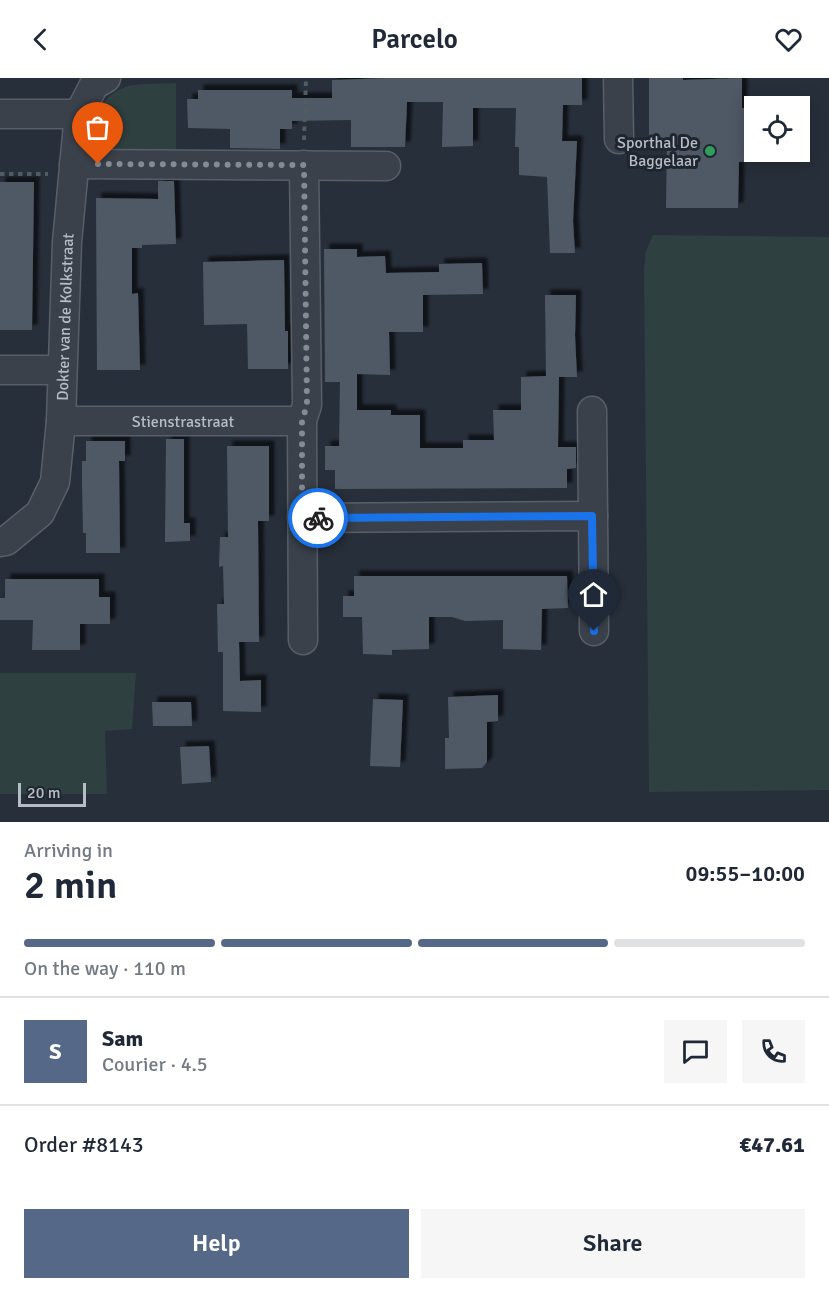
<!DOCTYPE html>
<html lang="en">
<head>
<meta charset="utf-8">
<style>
  :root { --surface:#fff; --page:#f6f6f7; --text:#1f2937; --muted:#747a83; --line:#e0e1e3; --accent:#556888 }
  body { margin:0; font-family:Signika,sans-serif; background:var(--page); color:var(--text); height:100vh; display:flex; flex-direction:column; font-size:22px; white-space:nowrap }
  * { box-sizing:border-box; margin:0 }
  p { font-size:20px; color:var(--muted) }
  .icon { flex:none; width:33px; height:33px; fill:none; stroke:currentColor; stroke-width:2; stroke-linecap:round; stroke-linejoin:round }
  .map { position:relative; height:744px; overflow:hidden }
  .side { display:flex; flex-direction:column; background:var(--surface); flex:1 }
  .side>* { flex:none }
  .buttons { position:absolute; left:744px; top:18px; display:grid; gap:12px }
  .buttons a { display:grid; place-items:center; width:66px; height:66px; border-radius:0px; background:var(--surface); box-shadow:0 3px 15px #0003; font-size:30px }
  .scale { position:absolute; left:18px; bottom:15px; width:68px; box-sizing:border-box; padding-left:6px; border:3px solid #b6bcc6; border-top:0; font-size:16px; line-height:21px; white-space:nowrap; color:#b6bcc6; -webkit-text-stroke:4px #1f2630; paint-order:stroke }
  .pin { position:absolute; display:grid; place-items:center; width:51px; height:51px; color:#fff; margin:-62px -26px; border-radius:50% 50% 50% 0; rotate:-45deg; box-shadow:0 0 6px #0007 }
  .pin .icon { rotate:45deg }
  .courier { position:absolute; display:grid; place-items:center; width:60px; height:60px; margin:-30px; border:4px solid #1a73e8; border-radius:50%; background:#fff; color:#222; box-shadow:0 2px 8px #0007 }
  .headline em { font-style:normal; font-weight:600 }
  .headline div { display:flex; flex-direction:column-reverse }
  .headline { display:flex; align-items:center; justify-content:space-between; height:102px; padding:0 24px }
  h1 { font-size:39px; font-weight:600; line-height:45px }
  .bar { display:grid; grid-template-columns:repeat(4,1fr); gap:9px 6px; align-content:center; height:72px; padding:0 24px }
  .bar i { height:8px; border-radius:4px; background:var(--line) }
  .bar .on { background:var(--accent) }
  .bar p { grid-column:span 4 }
  .line { display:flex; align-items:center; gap:15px; padding:0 24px; border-top:2px solid var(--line) }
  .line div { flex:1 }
  .round { display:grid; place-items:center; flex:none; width:63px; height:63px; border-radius:0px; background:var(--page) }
  .cta { display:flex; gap:12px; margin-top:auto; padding:12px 24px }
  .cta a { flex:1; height:69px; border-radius:0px; background:var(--accent); color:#fff; font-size:24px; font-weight:600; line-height:69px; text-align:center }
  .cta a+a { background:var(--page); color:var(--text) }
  header { display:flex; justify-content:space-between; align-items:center; height:78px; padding:0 24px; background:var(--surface); font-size:27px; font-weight:600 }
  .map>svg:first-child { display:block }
  .green { fill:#2f4041 }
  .building { fill:#505865; filter:url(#shadow) }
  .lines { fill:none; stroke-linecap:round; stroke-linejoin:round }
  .minor-casing { stroke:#585f69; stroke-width:31 }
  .path { stroke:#4e5d5f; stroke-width:4; stroke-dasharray:4.5 4.5; stroke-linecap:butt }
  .minor { stroke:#3a414b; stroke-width:28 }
  .done { stroke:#848b95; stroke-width:6; stroke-dasharray:0 10.8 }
  .route { stroke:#1a73e8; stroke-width:8 }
  .leisure-dot { fill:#2e9e5b; stroke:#1f2630; stroke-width:2 }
  .labels { text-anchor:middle; stroke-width:6; stroke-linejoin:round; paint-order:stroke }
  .poi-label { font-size:16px; fill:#b6bcc6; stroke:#1f2630; text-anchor:end }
  .street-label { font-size:16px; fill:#b6bcc6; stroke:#1f2630 }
</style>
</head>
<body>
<header><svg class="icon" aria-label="back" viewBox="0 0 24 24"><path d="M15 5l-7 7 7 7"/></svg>Parcelo<svg class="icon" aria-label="heart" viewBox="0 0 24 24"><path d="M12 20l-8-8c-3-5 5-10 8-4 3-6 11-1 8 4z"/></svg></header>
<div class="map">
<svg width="829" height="744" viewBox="0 0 829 744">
  <defs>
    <filter id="shadow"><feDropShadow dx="5.5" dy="-5.5" stdDeviation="1.5" flood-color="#0009"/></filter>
  </defs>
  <rect width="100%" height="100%" fill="#272f3a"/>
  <g class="green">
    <path d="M176,5V78L89,76C91,46 98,14 133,7C147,5 162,6 176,5Z"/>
    <polygon points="653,157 829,159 829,712 649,714 644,192 646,173"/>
    <polygon points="0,595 136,595 132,651 105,653 107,716 0,716"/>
  </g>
  <g class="building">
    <polygon points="388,0 582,0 582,27 563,27 562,63 577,63 573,143 575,175 550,175 547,99 519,97 519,69 515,69 516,30 473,30 473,68 442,69 443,24 407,24 405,69 351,69 351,42 292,43 292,51 280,51 280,71 230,70 230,51 188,50 187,21 198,21 198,12 292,12 292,20 332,20 332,2"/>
    <polygon points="649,0 683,0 683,2 742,0 742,30 754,30 754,84 739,84 738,130 666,130 667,62 649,62"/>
    <polygon points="158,103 174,103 176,166 142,167 142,170 132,170 132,216 138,215 140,292 97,292 96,120 158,121"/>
    <polygon points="0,104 34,104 32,252 0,252"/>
    <polygon points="324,171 357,171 357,179 385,178 386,195 439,194 439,186 482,185 483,216 423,217 423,254 389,254 390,297 357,296 357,332 391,332 391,337 420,337 420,370 463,370 463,362 494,362 493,332 521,332 521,299 546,298 545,217 576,217 575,258 577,299 559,299 558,369 576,369 576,390 567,391 567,410 335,411 335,392 325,392 325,368 339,368 340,304 325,304"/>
    <polygon points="284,182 285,253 288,253 288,291 248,291 247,246 204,247 203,184"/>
    <polygon points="166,361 184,361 184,445 190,445 190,463 165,464"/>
    <polygon points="86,363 125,363 125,383 119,383 120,475 86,475 86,455 83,455 82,405 82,383 86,383"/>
    <polygon points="227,368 269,368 269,443 258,443 259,564 239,564 240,603 261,602 261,634 223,633 223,574 218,574 217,526 224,526 223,488 219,489 220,459 228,459"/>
    <polygon points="354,498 567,498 568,530 542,531 541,572 503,571 503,542 465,543 452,539 429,539 429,571 392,572 392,577 363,576 362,539 343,539 343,518 354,518"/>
    <polygon points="5,501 99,501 99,519 110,519 110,546 80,546 80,572 32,572 33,542 0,542 0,520 5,520"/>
    <polygon points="498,617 498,643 487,644 487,684 482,690 445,691 445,660 449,660 448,619"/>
    <polygon points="373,621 403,622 400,689 370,688"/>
    <polygon points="152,624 191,624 192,648 153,648"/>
    <polygon points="209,668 211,704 182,706 180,669"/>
  </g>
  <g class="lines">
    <defs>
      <g id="minor">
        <polyline points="618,0 619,61"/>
        <polyline points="0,36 79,36"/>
        <polyline points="74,86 386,88"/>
        <polyline points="0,292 62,292"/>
        <polyline points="592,333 593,438"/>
        <path id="s1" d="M61,343H302L303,562"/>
        <polyline points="302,343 307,327 304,87"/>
        <polyline points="302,440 593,438 594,553"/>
        <path id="s2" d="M0,464L6,463L40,435L55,404L61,343L67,164L79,36L94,7L106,0"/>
      </g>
    </defs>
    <use href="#minor" class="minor-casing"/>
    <g class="path">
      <polyline points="304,62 306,0"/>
      <polyline points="0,96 48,96"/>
    </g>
    <use href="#minor" class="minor"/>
  </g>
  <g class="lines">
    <polyline class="done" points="98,86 304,87 307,327 302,343 302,440 318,440"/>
    <polyline class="route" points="318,440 592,438 594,553"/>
  </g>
  <circle class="leisure-dot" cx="710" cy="73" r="6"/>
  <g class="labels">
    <g class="poi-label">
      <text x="698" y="70">Sporthal De<tspan x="698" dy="18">Baggelaar</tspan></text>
    </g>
    <g class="street-label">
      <text dy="6" stroke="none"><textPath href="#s2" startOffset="250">Dokter van de Kolkstraat</textPath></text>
      <text dy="6" stroke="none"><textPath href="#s1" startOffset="122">Stienstrastraat</textPath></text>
    </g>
  </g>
</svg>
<div class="buttons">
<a><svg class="icon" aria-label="locate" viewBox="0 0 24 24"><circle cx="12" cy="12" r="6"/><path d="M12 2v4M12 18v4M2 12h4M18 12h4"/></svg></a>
</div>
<div class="scale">20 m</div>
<div class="pin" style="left:98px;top:86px;background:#ea580c"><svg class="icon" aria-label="bag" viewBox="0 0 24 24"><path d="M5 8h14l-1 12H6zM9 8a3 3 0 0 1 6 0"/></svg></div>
<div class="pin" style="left:594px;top:553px;background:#1f2937"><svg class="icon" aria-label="home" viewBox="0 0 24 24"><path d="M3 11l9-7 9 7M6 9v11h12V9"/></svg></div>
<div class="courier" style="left:318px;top:440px"><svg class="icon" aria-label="bike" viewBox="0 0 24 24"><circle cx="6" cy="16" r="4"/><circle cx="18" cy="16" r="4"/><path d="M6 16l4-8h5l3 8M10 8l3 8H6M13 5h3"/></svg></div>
</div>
<section class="side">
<div class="headline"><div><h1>2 min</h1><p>Arriving in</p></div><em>09:55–10:00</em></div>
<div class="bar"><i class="on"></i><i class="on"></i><i class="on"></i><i></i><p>On the way · 110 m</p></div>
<div class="line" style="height:108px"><b class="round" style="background:var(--accent);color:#fff">S</b><div><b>Sam</b><p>Courier · 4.5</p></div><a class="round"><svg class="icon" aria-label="chat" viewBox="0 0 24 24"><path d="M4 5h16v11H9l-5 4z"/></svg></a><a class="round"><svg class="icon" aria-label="phone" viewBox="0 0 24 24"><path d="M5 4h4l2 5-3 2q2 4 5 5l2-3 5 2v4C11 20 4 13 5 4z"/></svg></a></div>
<div class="line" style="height:78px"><div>Order #8143</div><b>€47.61</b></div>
<div class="cta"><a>Help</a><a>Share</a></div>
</section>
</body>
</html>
